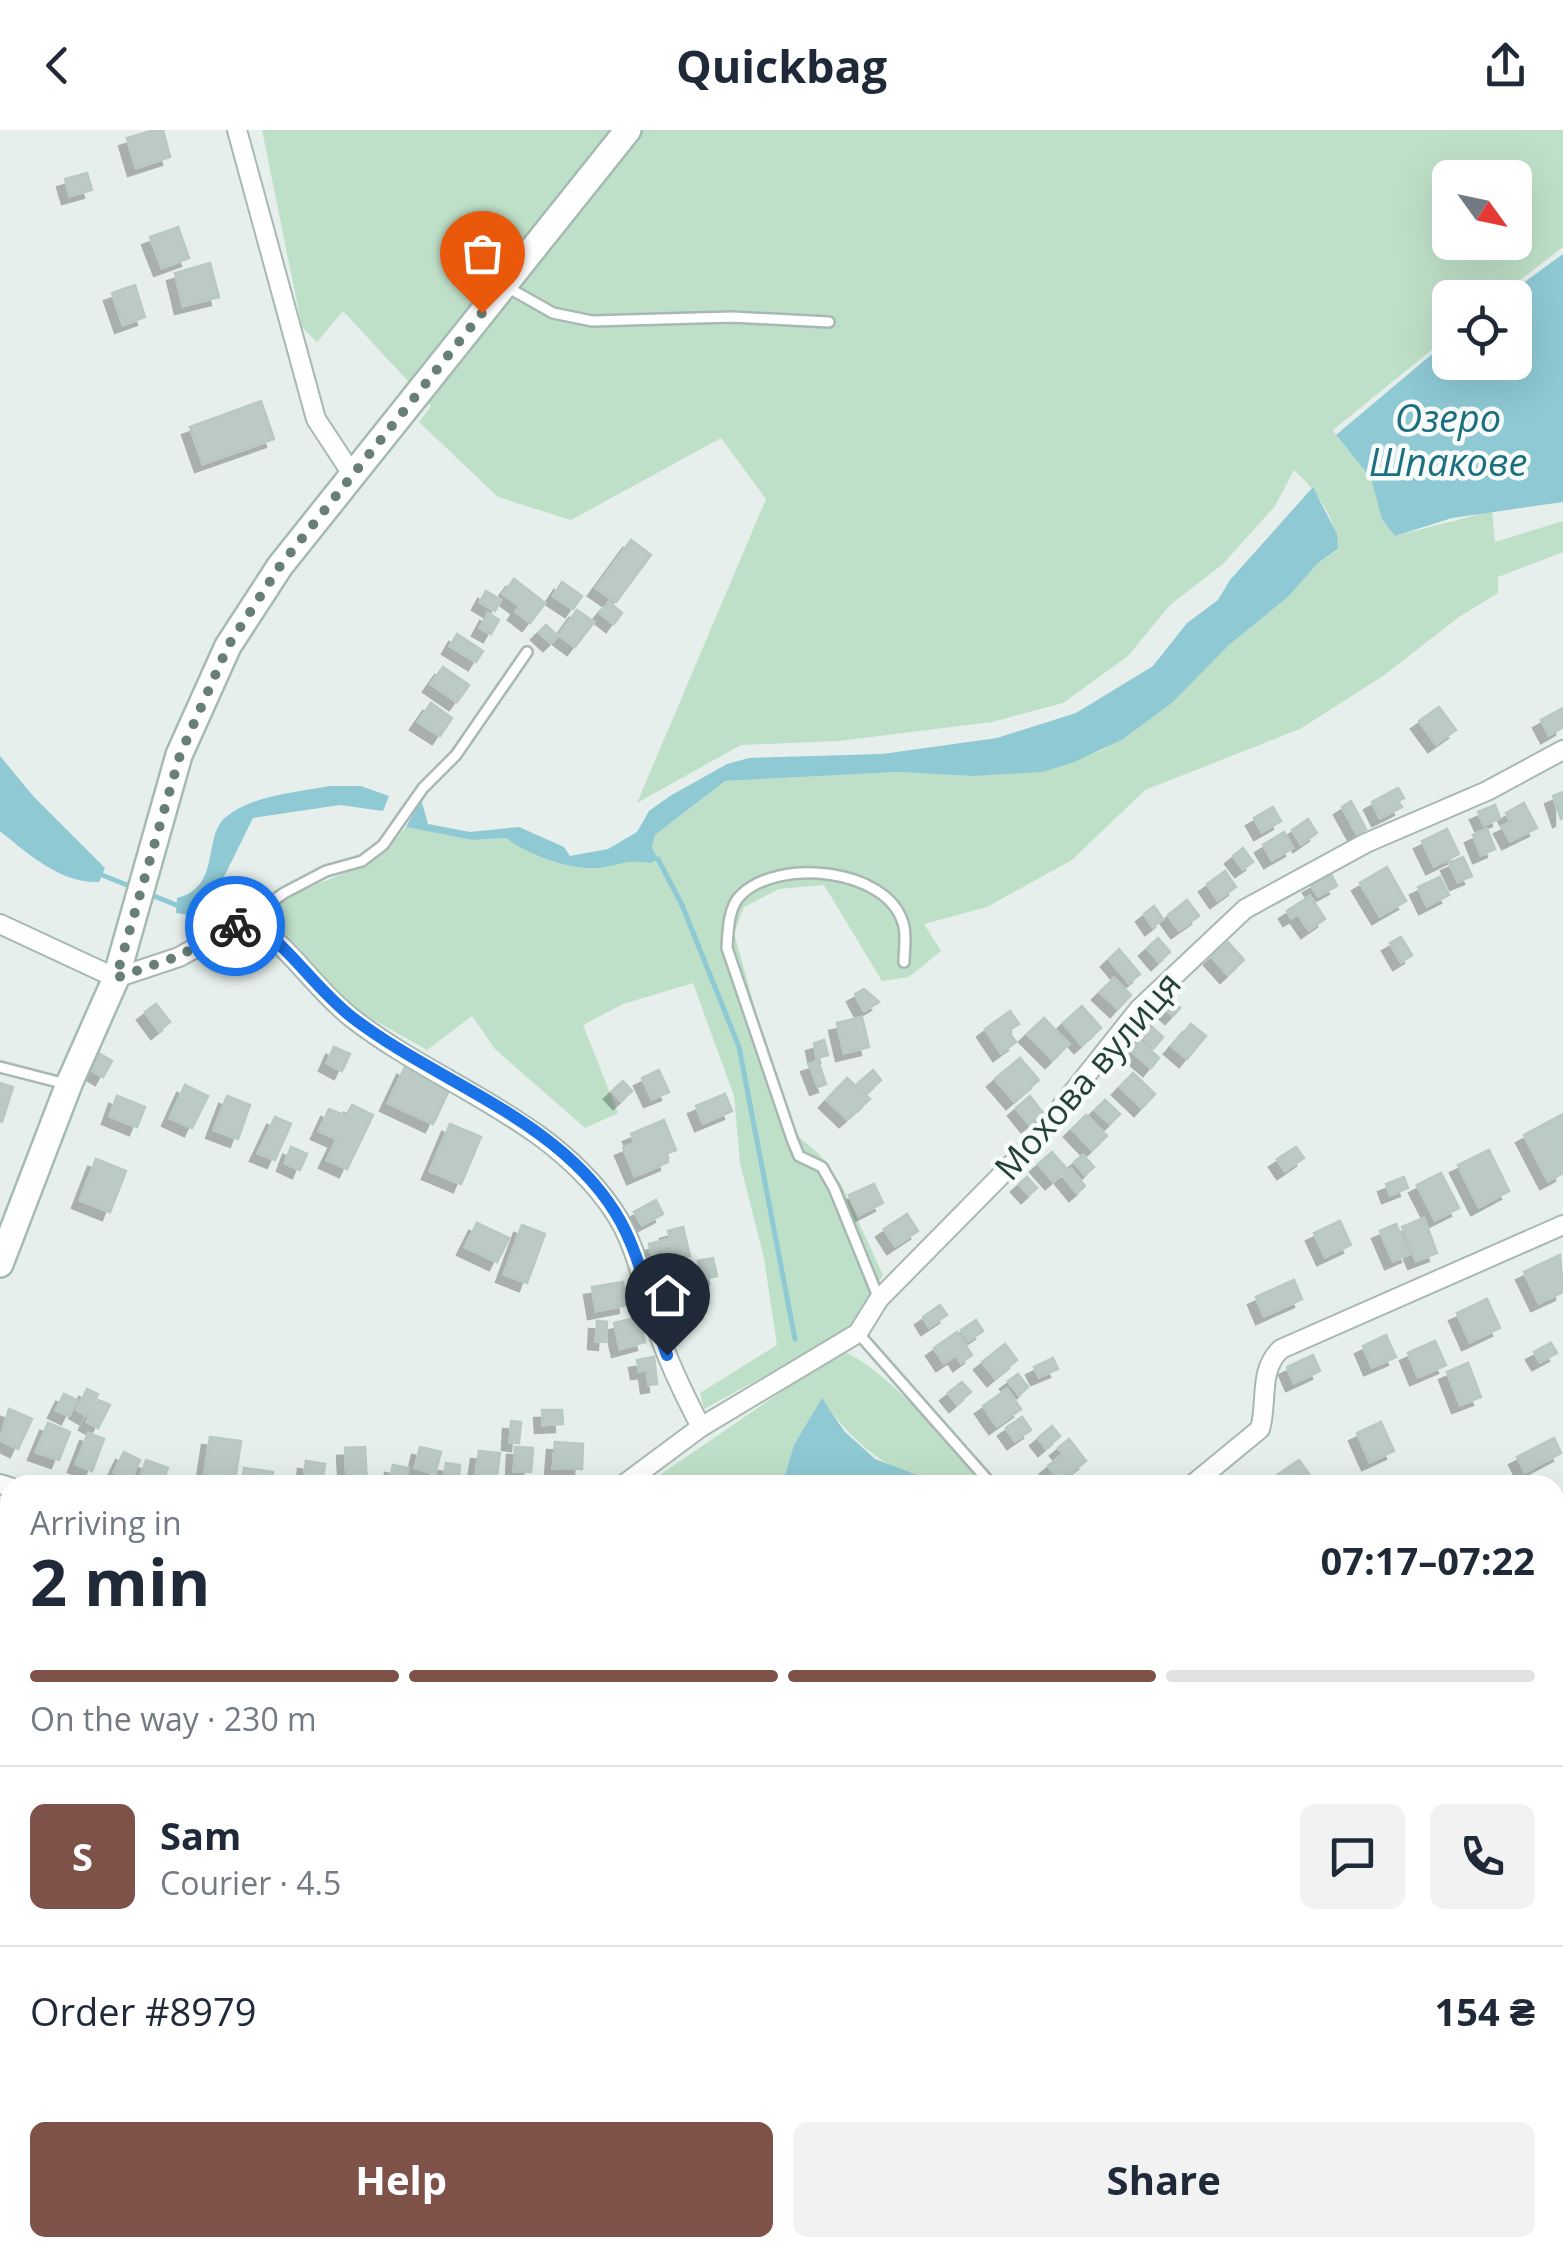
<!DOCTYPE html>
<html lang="en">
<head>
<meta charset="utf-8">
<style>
  :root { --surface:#fff; --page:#f2f2f3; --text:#1f2937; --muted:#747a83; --line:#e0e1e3; --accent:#7f5249 }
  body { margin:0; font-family:"Open Sans",sans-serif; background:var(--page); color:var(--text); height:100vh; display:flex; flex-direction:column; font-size:38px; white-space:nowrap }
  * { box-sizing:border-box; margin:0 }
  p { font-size:32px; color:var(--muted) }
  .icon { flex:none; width:55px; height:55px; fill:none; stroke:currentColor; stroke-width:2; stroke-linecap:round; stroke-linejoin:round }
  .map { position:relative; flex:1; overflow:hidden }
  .drawer { position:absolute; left:0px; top:1345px; width:1565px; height:782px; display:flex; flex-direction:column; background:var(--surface); border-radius:30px 30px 0 0; box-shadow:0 10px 40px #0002 }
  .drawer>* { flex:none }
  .needle { width:65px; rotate:123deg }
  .fabs { position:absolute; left:1432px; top:30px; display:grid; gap:20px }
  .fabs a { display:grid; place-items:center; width:100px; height:100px; border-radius:15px; background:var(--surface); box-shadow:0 10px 40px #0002; font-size:50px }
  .pin { position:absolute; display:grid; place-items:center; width:85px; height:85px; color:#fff; margin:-102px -42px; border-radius:50% 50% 50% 0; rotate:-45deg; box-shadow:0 0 10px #0007 }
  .pin .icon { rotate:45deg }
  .courier { position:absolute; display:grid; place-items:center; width:100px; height:100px; margin:-50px; border:8px solid #1a73e8; border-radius:50%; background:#fff; color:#222; box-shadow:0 2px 12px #0007 }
  .headline em { font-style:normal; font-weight:700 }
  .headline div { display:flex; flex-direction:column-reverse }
  .headline { display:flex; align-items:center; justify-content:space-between; height:170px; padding:0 30px }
  h1 { font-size:65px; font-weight:700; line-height:75px }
  .bar { display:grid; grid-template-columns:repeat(4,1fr); gap:15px 10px; align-content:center; height:120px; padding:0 30px }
  .bar i { height:12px; border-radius:8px; background:var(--line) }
  .bar .on { background:var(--accent) }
  .bar p { grid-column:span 4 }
  .line { display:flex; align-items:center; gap:25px; padding:0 30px; border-top:2px solid var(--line) }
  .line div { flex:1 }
  .round { display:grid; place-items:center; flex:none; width:105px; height:105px; border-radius:15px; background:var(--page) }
  .button { display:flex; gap:20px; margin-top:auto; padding:20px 30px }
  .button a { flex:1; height:115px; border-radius:15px; background:var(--accent); color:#fff; font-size:40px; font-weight:700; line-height:115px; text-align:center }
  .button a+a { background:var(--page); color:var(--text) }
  header { display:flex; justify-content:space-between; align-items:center; height:130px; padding:0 30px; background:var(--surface); font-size:45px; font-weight:700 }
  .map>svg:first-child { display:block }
  .built { fill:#d4dfda }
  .green { fill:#bfe0c8; fill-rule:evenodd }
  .water { fill:#8ec9d4 }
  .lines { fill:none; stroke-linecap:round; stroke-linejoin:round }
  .stream { stroke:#8ec9d4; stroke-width:5 }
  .building { fill:#bbcac4; stroke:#b8c9c2; stroke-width:2.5; filter:url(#shadow) }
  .lane-casing { stroke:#a8b8b2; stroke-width:14 }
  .street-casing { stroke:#a8b8b2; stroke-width:22 }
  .secondary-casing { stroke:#a4bbb3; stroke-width:30 }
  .primary-casing { stroke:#c2cac8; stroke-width:32 }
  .lane { stroke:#fff; stroke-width:9 }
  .street { stroke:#fff; stroke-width:18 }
  .secondary { stroke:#fff; stroke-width:25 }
  .primary { stroke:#6aa596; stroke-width:28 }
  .done { stroke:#687f78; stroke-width:10; stroke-dasharray:0 18 }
  .route { stroke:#1a73e8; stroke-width:12 }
  .labels { text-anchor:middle; stroke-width:9; stroke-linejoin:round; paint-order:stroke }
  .street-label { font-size:35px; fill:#24423a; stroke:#f7fbf9 }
  .water-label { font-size:38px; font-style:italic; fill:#1c6f80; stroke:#f7fbf9 }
</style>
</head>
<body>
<header><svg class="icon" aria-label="back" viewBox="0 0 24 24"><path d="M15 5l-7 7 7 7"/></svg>Quickbag<svg class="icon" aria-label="share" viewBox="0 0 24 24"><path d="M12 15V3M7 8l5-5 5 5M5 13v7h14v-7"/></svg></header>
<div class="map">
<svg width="1563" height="2126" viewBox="0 0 1563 2126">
  <defs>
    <filter id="shadow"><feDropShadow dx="-8" dy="8" stdDeviation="0" flood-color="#0004"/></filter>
  </defs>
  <rect width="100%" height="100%" fill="#e6efeb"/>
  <g class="built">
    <polygon points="0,1387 10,1390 10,1626 0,1631"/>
    <polygon points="0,1897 10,1909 10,2118 0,2126"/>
  </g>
  <g class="green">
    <path d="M262,0H1563V117L1498,167L1450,168V205L1333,300C1343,317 1358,329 1369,346C1379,360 1378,384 1395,406L1492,381L1495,412L1563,391V422L1498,447V463L1459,487L1383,546L1300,599L1145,660L1072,730L987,777L924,794L941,821L909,847L882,851L824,755L779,759L744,777L734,803L764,911L797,1005L821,1026L842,1056L883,1145L850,1200L704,1279L700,1263L777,1215L764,1128L740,1033L734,966L693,853L623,874L583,895L618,983L585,998L495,919L472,886L427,920L358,881L266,787C298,751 349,750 384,721C392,714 399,705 406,697L472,710L506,708L556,731L593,739L652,718L655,705L725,651L898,642L972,646L1100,621L1173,572L1229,515L1289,466L1318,433L1338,420C1336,388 1317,361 1294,340L1275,376L1223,434L1170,475L1128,526L1063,573L992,592L839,611L741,615L637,673L766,369L721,308L571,390L498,367L419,292L431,276L343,181L317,212L302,197ZM1450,48H1515V112H1450Z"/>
    <path d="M847,1223C891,1244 951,1316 983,1355C908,1355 865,1330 822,1269L794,1315L782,1355H645L822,1234Z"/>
    <polygon points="0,2041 10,2042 10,2118 168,2118 173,2126 0,2126"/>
    <polygon points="869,2118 950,2118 960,2126 863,2126"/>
    <polygon points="995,2118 1044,2118 1045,2125 1050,2118 1211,2118 1211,2126 993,2126"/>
    <polygon points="1307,2118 1390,2118 1379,2126 1300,2126"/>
  </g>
  <g class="water">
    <polygon points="1563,124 1563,372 1452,388 1395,406 1382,389 1371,348 1336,305 1450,209 1450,232 1515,232 1515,168 1504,167"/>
    <path d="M1313,357L1337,404L1338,419L1318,433L1289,466L1229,515L1173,572L1123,609L1072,633L1042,642L972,646L898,642L725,651L655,705L652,718L658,729L651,733C620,729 622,736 596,738C570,740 526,724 506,708L472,710L406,697L421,669L428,694L470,702L519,697L564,717L570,726L608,719L637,702L649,681L670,666L727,634L749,628L882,624L997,608L1076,583L1153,536L1187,493L1218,470L1230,450Z"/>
    <path d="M0,626L34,667L105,738L99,752C62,754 28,724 0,701Z"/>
    <path d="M330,656H361L389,666L383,681L340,675L253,688L215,765L190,785L176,783L177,768C222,757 202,706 226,687C252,665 298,662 330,656Z"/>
    <polygon points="822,1268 844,1301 875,1329 943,1355 782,1355 794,1315"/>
  </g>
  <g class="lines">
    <g class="stream">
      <polyline points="658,729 682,775 739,917 795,1209"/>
      <polyline points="102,745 132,757"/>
      <polyline points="147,763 176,775"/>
      <polyline points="1153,2126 1153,2118"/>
    </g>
  </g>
  <g class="building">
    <polygon points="154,0 163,0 170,27 136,38 127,8"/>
    <polygon points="87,43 92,60 70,66 65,49"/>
    <polygon points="178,97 189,128 162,138 150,107"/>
    <polygon points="210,133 219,167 183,176 175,143"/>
    <polygon points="135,155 145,187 123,195 112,163"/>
    <polygon points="261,271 274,309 203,334 190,297"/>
    <polygon points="631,410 651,425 616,472 596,458"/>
    <polygon points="514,449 545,473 530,493 516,482 520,476 503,464"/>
    <polygon points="562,452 582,466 573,479 553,466"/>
    <polygon points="486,461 501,470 495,481 480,472"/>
    <polygon points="609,472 622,483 614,494 600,483"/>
    <polygon points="577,480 594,492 575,517 559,505"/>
    <polygon points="488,483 499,490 491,504 480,498"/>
    <polygon points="546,495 558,506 551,513 539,502"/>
    <polygon points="457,504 483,521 476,532 450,516"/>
    <polygon points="443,537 469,555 457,572 431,554"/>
    <polygon points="431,573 452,588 440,606 418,592"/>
    <polygon points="1439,577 1456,600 1436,614 1419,591"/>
    <polygon points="1563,578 1563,597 1549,605 1541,590"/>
    <polygon points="1398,658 1404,668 1398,671 1402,677 1380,688 1372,672"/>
    <polygon points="1563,662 1563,688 1561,689 1553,666"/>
    <polygon points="1351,671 1366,699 1357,704 1342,677"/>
    <polygon points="1524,673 1537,698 1510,711 1502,696 1511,692 1506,683"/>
    <polygon points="1495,675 1500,688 1484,695 1478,682"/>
    <polygon points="1273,677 1281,691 1262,702 1254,688"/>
    <polygon points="1308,689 1317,703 1301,714 1292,700"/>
    <polygon points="1447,699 1459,724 1434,736 1422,711"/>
    <polygon points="1487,699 1495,719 1481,725 1473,705"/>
    <polygon points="1284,702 1293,718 1272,730 1263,715"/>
    <polygon points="1243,718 1253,732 1243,739 1233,726"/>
    <polygon points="1463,727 1472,746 1458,752 1449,733"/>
    <polygon points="1387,737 1406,771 1380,786 1360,753"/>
    <polygon points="1225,741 1236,757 1218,770 1207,754"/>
    <polygon points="1331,744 1337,756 1318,766 1311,755"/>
    <polygon points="1440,747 1449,765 1427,776 1418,757"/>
    <polygon points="1310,766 1325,789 1309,800 1298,784 1291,788 1287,781"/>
    <polygon points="1187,770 1199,786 1179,800 1168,785"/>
    <polygon points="1154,776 1163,789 1153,797 1144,784"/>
    <polygon points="1401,807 1412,825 1401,832 1390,813"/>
    <polygon points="1158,808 1170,822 1159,832 1147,818"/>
    <polygon points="1228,812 1244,830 1228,845 1212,827"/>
    <polygon points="1119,819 1140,844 1129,853 1109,829"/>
    <polygon points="1114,848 1131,865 1118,879 1100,862"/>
    <polygon points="864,859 879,872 864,881 855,864"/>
    <polygon points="1169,868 1180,878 1173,886 1162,876"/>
    <polygon points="156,874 170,892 159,901 145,882"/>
    <polygon points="1082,876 1101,898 1082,915 1063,893"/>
    <polygon points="1010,881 1019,894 1008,901 1016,912 1001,923 985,899"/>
    <polygon points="862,887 869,917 844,923 837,893"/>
    <polygon points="1044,888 1069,914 1053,930 1027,904"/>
    <polygon points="1149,894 1163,907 1154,918 1139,904"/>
    <polygon points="1191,894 1206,906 1187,929 1172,916"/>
    <polygon points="824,910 828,925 817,928 814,913"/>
    <polygon points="1140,911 1159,928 1151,938 1131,921"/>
    <polygon points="334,917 350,924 342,941 327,933"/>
    <polygon points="97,922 112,931 103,947 88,938"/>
    <polygon points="1020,928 1039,950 1014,971 995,949"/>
    <polygon points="818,931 826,954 818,957 809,934"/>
    <polygon points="405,937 450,958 433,994 388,973"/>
    <polygon points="659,940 669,962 652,969 642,948"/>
    <polygon points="873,940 881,950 867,963 858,953"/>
    <polygon points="1133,943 1155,964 1142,978 1120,957"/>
    <polygon points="847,948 870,969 847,989 827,970"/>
    <polygon points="623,951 632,961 621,971 612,961"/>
    <polygon points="0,953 13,957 2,992 0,991"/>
    <polygon points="185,955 208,966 192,998 170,988"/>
    <polygon points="725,964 732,981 703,993 696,976"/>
    <polygon points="117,966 145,977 137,997 110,986"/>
    <polygon points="227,966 250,975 238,1009 214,1000"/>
    <polygon points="1030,966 1043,983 1029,994 1016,978"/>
    <polygon points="1105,970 1120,984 1110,994 1095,980"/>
    <polygon points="352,975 373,985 347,1039 327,1030 337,1009 319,1001 329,979 346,986"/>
    <polygon points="1563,984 1563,1043 1548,1051 1524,1005"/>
    <polygon points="1086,985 1107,1006 1092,1020 1072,999"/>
    <polygon points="275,987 291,994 275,1030 258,1023"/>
    <polygon points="664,990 676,1020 665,1024 668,1032 635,1046 623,1018 635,1013 631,1004"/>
    <polygon points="450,994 481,1007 461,1054 430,1041"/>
    <polygon points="291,1017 307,1024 300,1040 285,1033"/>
    <polygon points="1296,1017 1304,1028 1285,1041 1277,1029"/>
    <polygon points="1489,1020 1509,1061 1479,1077 1458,1035"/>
    <polygon points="1052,1022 1067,1039 1053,1051 1038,1034"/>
    <polygon points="1083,1025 1094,1037 1085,1045 1074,1032"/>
    <polygon points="96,1029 126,1041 110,1082 80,1070"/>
    <polygon points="1071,1039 1085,1056 1077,1063 1063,1046"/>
    <polygon points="1441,1043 1459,1078 1435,1090 1417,1055"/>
    <polygon points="1027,1047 1037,1058 1029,1065 1019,1054"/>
    <polygon points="1404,1047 1408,1058 1390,1065 1386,1054"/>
    <polygon points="874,1054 883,1073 859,1085 849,1065"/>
    <polygon points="656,1070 663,1084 642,1095 634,1082"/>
    <polygon points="907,1084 918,1101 895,1116 884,1099"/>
    <polygon points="1424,1088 1437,1123 1416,1131 1402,1097"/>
    <polygon points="1340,1091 1351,1115 1325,1127 1314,1103"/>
    <polygon points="477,1093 509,1108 497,1132 465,1117"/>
    <polygon points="1396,1094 1409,1124 1393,1131 1380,1101"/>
    <polygon points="522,1095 545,1104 527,1153 504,1144"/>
    <polygon points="683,1097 690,1126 654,1135 649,1114 670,1109 668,1101"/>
    <polygon points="1560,1125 1563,1162 1539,1173 1524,1142"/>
    <polygon points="713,1128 717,1146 702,1149 698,1131"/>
    <polygon points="692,1136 696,1151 675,1156 671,1141"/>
    <polygon points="670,1148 676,1170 664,1174 658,1151"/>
    <polygon points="1294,1150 1302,1169 1264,1186 1256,1167"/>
    <polygon points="623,1152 627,1175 596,1181 592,1157"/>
    <polygon points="1487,1169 1500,1198 1470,1212 1457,1183"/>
    <polygon points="940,1175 947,1185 929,1197 923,1187"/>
    <polygon points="639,1187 645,1212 620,1219 614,1193"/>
    <polygon points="976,1190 983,1201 968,1211 961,1200"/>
    <polygon points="597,1191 607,1192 606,1212 596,1211"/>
    <polygon points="957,1202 972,1225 961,1233 956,1225 944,1233 934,1218"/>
    <polygon points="1386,1205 1396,1227 1372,1237 1363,1216"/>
    <polygon points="1435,1211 1446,1235 1418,1247 1408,1223"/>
    <polygon points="1551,1213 1557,1223 1540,1232 1534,1222"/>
    <polygon points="1005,1214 1017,1230 995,1248 982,1232"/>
    <polygon points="1313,1225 1320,1241 1294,1253 1287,1237"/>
    <polygon points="654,1227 657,1254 649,1255 647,1240 639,1241 637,1230"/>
    <polygon points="1053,1228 1058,1239 1039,1247 1034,1237"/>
    <polygon points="1468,1233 1481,1267 1460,1275 1447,1242"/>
    <polygon points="1018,1244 1028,1257 1019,1265 1008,1251"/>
    <polygon points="962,1252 971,1262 957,1274 948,1263"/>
    <polygon points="87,1259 98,1264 87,1286 77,1280"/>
    <polygon points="1007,1259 1021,1279 997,1296 983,1276"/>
    <polygon points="64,1264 77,1270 69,1286 56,1280"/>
    <polygon points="98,1270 110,1275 98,1298 87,1292"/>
    <polygon points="9,1279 32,1289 18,1319 0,1310"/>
    <polygon points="542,1280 562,1280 563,1294 543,1295"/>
    <polygon points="1022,1287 1031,1300 1015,1311 1006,1298"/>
    <polygon points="511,1291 521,1292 519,1313 510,1312"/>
    <polygon points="1381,1292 1394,1321 1370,1332 1357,1303"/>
    <polygon points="48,1293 70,1302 59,1330 36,1322"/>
    <polygon points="1052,1296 1060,1306 1046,1318 1038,1308"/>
    <polygon points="88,1303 104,1309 92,1341 76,1334"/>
    <polygon points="210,1307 241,1311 235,1351 204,1346"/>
    <polygon points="1554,1308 1561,1323 1525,1342 1517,1327"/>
    <polygon points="1069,1309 1086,1331 1060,1351 1048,1336 1063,1324 1058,1318"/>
    <polygon points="555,1312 583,1314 582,1339 553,1338"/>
    <polygon points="365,1317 367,1355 347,1355 345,1318"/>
    <polygon points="420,1317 441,1322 435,1344 415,1338"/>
    <polygon points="515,1317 533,1318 531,1342 514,1341"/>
    <polygon points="479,1321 500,1323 496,1352 475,1349"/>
    <polygon points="124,1322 140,1330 130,1350 114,1342"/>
    <polygon points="146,1330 168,1338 162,1355 138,1355"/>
    <polygon points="1299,1330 1317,1355 1263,1355"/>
    <polygon points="306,1331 325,1334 322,1355 303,1355"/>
    <polygon points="446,1333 460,1335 458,1355 443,1355"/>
    <polygon points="393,1335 408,1338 405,1355 389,1355"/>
    <polygon points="244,1338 273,1342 271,1355 242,1355"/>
    <polygon points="10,1477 10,1523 0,1531 0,1484"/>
    <polygon points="1559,1514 1563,1539 1555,1541 1555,1515"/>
    <polygon points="7,1723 10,1761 0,1767 0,1727"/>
    <polygon points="0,1954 10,1967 10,2026 0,2013"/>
  </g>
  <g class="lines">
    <defs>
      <g id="lane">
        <polyline points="507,157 553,183 592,191 732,187 829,192"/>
        <polyline points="248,789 284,763 326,741 362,731 383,715 423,658 456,625 527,522"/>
        <polyline points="0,937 66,954"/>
        <path d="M879,1169L834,1058L822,1037L799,1026L792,1009L727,818C728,803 728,778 740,766C777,727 887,738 903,793C907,804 904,821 904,832"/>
        <polyline points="858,1203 992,1355"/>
        <polyline points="0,1571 10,1564"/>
        <polyline points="1555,1802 1563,1801"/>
        <polyline points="0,1922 10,1927"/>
        <polyline points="0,2050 10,2045"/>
        <polyline points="182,2118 186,2126"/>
        <polyline points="106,2126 115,2118"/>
        <polyline points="1071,2126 1071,2118"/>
      </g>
      <g id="street">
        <polyline points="237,0 316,289 352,344"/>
        <path d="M0,794L116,848L179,827L248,789C291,817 314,858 352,888C438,955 550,987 613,1080C636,1113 643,1155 655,1193C667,1229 683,1263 701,1297"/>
        <polyline points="0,1354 10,1357"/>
        <polyline points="623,1355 701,1297 858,1203 879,1169 1030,1016 1139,879 1245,779 1366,713 1487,661 1563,620"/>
        <path d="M1192,1355L1260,1299C1268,1272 1258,1240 1281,1219L1563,1095"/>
        <polyline points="1555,1496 1563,1494"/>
        <polyline points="0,1649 10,1644"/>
        <polyline points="0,1867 10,1878"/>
        <polyline points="537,2126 543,2118"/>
      </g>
      <polyline id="secondary" points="0,1134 69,954 116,848 179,625 228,516 280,436 628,0"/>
      <g id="primary">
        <polyline points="1555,2094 1563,2088"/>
        <polyline points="1507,2126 1520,2118"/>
      </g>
    </defs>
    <use href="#lane" class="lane-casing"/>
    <use href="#street" class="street-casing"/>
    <use href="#secondary" class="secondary-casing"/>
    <use href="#primary" class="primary-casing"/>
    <use href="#lane" class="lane"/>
    <use href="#street" class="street"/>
    <use href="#secondary" class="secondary"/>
    <use href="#primary" class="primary"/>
  </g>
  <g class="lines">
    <polyline class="done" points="235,796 179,826 116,848 180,625 228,516 280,436 482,183"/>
    <path class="route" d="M235,796L248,789C291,817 315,859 353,888C438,953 556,988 615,1082C642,1125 649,1178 667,1225"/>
  </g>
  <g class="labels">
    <g class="street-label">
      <text transform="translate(1088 946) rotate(-49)" y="12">Мохова вулиця</text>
    </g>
    <g class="water-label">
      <text x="1448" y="302">Озеро<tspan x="1448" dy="44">Шпакове</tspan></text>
    </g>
  </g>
</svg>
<div class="fabs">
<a><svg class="needle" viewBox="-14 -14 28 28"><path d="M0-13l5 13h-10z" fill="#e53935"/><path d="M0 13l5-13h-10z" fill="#747a83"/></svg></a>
<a><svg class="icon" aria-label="locate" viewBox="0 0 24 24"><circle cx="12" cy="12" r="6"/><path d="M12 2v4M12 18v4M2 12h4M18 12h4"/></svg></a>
</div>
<div class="pin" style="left:482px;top:183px;background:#ea580c"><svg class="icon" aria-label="bag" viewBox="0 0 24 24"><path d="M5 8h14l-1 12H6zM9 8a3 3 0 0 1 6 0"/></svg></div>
<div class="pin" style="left:667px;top:1225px;background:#1f2937"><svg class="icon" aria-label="home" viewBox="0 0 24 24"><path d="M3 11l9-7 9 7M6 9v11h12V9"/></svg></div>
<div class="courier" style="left:235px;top:796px"><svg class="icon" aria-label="bike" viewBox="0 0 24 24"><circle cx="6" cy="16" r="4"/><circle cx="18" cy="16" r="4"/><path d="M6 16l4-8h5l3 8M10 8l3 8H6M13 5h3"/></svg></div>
<section class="drawer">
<div class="headline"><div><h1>2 min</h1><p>Arriving in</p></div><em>07:17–07:22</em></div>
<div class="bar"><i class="on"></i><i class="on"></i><i class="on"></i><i></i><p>On the way · 230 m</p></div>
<div class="line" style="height:180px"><b class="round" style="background:var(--accent);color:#fff">S</b><div><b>Sam</b><p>Courier · 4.5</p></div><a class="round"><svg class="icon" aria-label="chat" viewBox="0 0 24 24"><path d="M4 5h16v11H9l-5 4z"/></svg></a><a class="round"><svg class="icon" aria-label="phone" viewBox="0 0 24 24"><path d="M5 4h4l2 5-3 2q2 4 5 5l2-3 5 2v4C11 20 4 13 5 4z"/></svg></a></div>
<div class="line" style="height:130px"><div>Order #8979</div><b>154 ₴</b></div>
<div class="button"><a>Help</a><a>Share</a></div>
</section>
</div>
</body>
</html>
